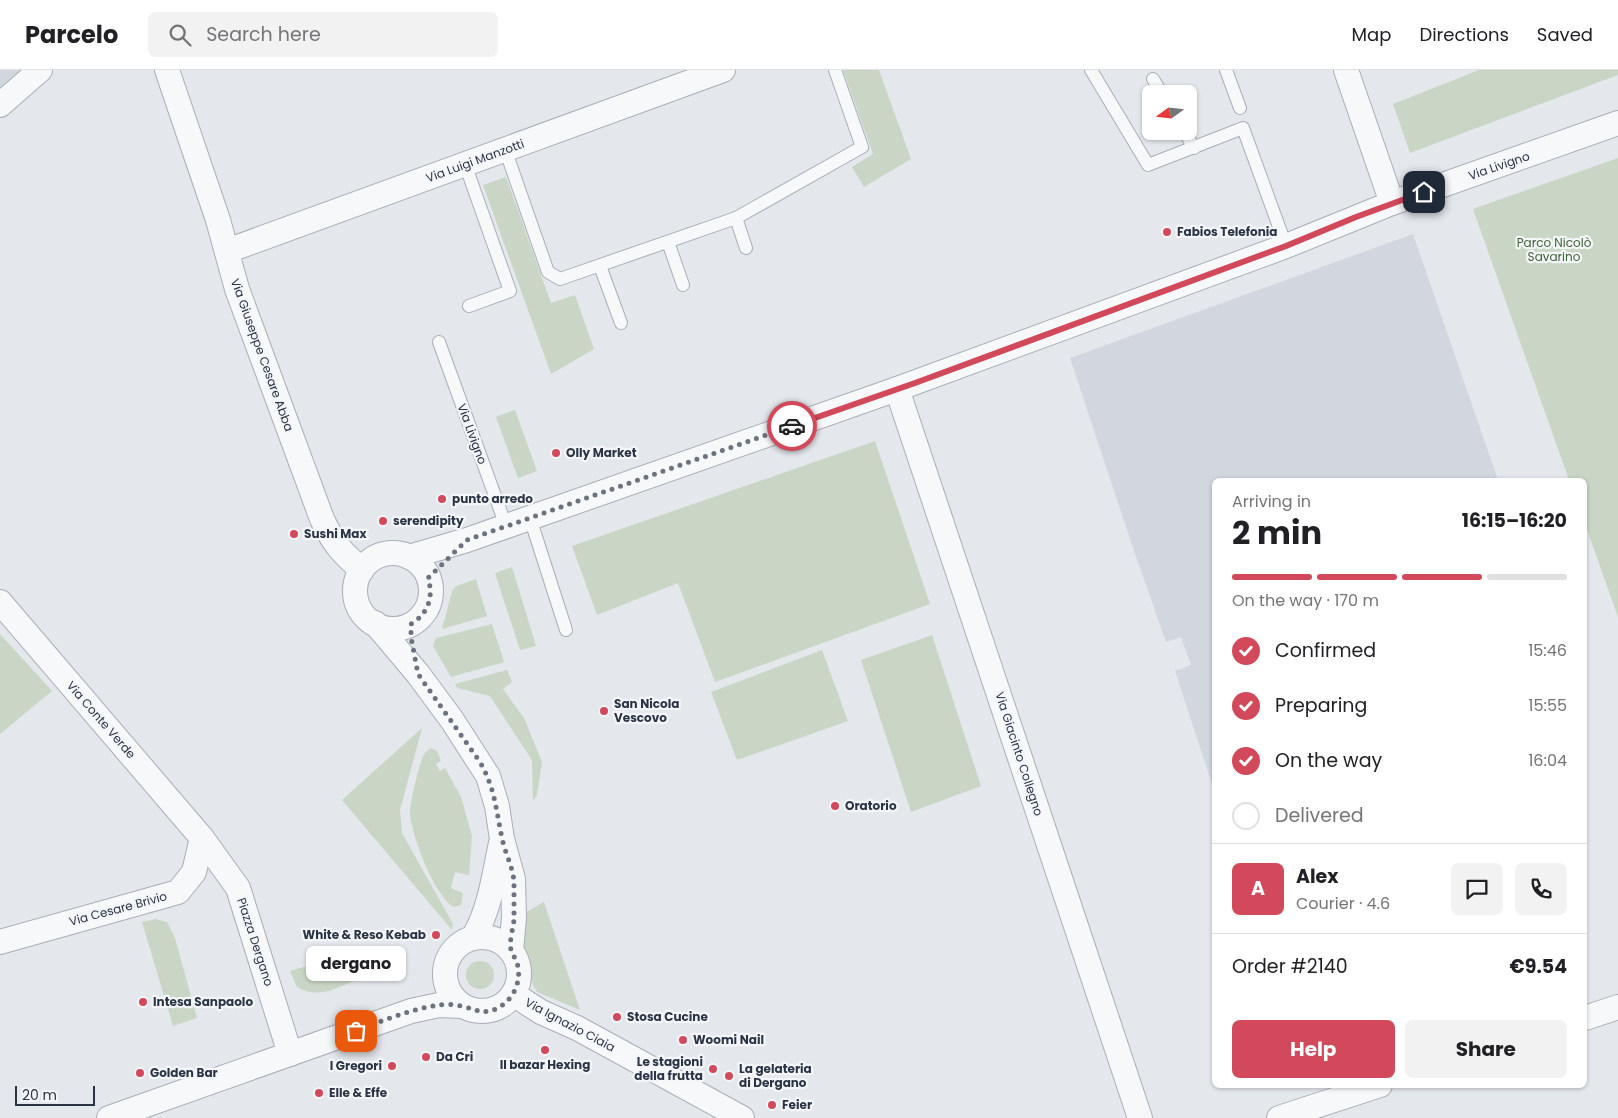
<!DOCTYPE html>
<html lang="en">
<head>
<meta charset="utf-8">
<style>
  :root { --surface:#fff; --page:#f2f2f2; --text:#202124; --muted:#757577; --line:#e0e0e0; --accent:#d1495b }
  body { margin:0; font-family:Poppins,sans-serif; background:var(--page); color:var(--text); height:100vh; display:flex; flex-direction:column; font-size:19px; white-space:nowrap }
  * { box-sizing:border-box; margin:0 }
  p { font-size:16px; color:var(--muted) }
  .icon { flex:none; width:28px; height:28px; fill:none; stroke:currentColor; stroke-width:2; stroke-linecap:round; stroke-linejoin:round }
  .map { position:relative; flex:1; overflow:hidden }
  .sheet { position:absolute; left:1212px; top:408px; width:375px; height:610px; display:flex; flex-direction:column; background:var(--surface); border-radius:8px; box-shadow:0 1px 4px #0004 }
  .sheet>* { flex:none }
  .needle { width:32px; rotate:255deg }
  .buttons { position:absolute; left:1142px; top:15px; display:grid; gap:10px }
  .buttons a { display:grid; place-items:center; width:55px; height:55px; border-radius:8px; background:var(--surface); box-shadow:0 1px 4px #0004; font-size:25px }
  .scale { position:absolute; left:15px; bottom:12px; width:80px; box-sizing:border-box; padding-left:5px; border:2px solid #2b3445; border-top:0; font-size:14px; line-height:18px; white-space:nowrap; color:#2b3445; -webkit-text-stroke:4px #f4f6f9; paint-order:stroke }
  .pin { position:absolute; display:grid; place-items:center; width:42px; height:42px; color:#fff; margin:-21px; border-radius:10px; box-shadow:0 2px 8px #0006 }
  .courier { position:absolute; display:grid; place-items:center; width:50px; height:50px; margin:-25px; border:4px solid #d1495b; border-radius:50%; background:#fff; color:#222; box-shadow:0 1px 6px #0007 }
  .bubble { position:absolute; height:35px; border-radius:8px; background:var(--surface); box-shadow:0 1px 4px #0004; font-size:16px; font-weight:700; line-height:35px; text-align:center }
  .overview em { font-style:normal; font-weight:700 }
  .overview div { display:flex; flex-direction:column-reverse }
  .overview { display:flex; align-items:center; justify-content:space-between; height:85px; padding:0 20px }
  h1 { font-size:32px; font-weight:700; line-height:38px }
  .bar { display:grid; grid-template-columns:repeat(4,1fr); gap:8px 5px; align-content:center; height:60px; padding:0 20px }
  .bar i { height:6px; border-radius:4px; background:var(--line) }
  .bar .current { background:var(--accent) }
  .bar p { grid-column:span 4 }
  .line { display:flex; align-items:center; gap:12px; padding:0 20px; border-top:1px solid var(--line) }
  .line div { flex:1 }
  .round { display:grid; place-items:center; flex:none; width:52px; height:52px; border-radius:8px; background:var(--page) }
  ol { padding:0 20px; list-style:none }
  li { display:flex; align-items:center; gap:15px; height:55px }
  li p { margin-inline-start:auto }
  li .icon { padding:5px; border-radius:50%; background:var(--accent); color:#fff; stroke-width:4 }
  li:last-child { color:var(--muted) }
  li i { width:28px; height:28px; border:2px solid var(--line); border-radius:50% }
  .primary-button { display:flex; gap:10px; margin-top:auto; padding:10px 20px }
  .primary-button a { flex:1; height:58px; border-radius:8px; background:var(--accent); color:#fff; font-size:20px; font-weight:700; line-height:58px; text-align:center }
  .primary-button a+a { background:var(--page); color:var(--text) }
  header { display:flex; align-items:center; gap:30px; box-sizing:border-box; height:70px; padding:0 25px; background:var(--surface); border-bottom:1px solid var(--line) }
  header strong { font-size:24px }
  nav { display:flex; gap:28px; margin-inline-start:auto; font-size:18px }
  .search { width:350px; height:45px; background:var(--page); display:flex; align-items:center; gap:12px; box-sizing:border-box; padding:0 18px; border-radius:8px; color:var(--muted); font-size:19px }
  .map>svg:first-child { display:block }
  .built { fill:#d2d6de }
  .green { fill:#c9d6c5 }
  .lines { fill:none; stroke-linecap:round; stroke-linejoin:round }
  .service-casing { stroke:#a9aeb7; stroke-width:14 }
  .minor-casing { stroke:#a9aeb7; stroke-width:26 }
  .service { stroke:#f7f8fa; stroke-width:12 }
  .minor { stroke:#f7f8fa; stroke-width:24 }
  .done { stroke:#6c737f; stroke-width:5; stroke-dasharray:0 9 }
  .route { stroke:#d1495b; stroke-width:6 }
  .poi-dot { fill:#d1495b; stroke:#f4f6f9; stroke-width:2 }
  .labels { text-anchor:middle; stroke-width:4.5; stroke-linejoin:round; paint-order:stroke }
  .street-label { font-size:12px; fill:#2b3445; stroke:#f4f6f9 }
  .poi-label { font-size:12px; font-weight:bold; fill:#2b3445; stroke:#f4f6f9; text-anchor:start }
  .park-label { font-size:12px; fill:#3f6138; stroke:#f4f6f9 }
</style>
</head>
<body>
<header>
<strong>Parcelo</strong>
<div class="search"><svg class="icon" aria-label="search" viewBox="0 0 24 24"><circle cx="10" cy="10" r="6"/><path d="M15 15l6 6"/></svg>Search here</div>
<nav><a>Map</a><a>Directions</a><a>Saved</a></nav>
</header>
<div class="map">
<svg width="1618" height="1048" viewBox="0 0 1618 1048">
  <rect width="100%" height="100%" fill="#e4e7ec"/>
  <g class="built">
    <polygon points="0,0 41,0 0,36"/>
    <polygon points="1413,164 1498,410 1215,410 1215,723 1175,601 1191,595 1181,567 1166,572 1131,472 1070,288"/>
  </g>
  <g class="green">
    <polygon points="843,0 879,0 911,89 864,117 852,97 873,84"/>
    <polygon points="1479,0 1618,0 1618,5 1410,83 1393,34"/>
    <polygon points="1618,88 1618,547 1585,454 1585,410 1569,410 1473,139"/>
    <polygon points="506,107 551,233 575,225 594,279 551,304 483,115"/>
    <polygon points="515,340 537,401 518,408 496,347"/>
    <polygon points="875,371 930,534 715,612 678,513 597,545 572,476"/>
    <polygon points="512,497 536,576 520,580 495,503"/>
    <polygon points="476,509 487,546 442,559 452,521 456,516"/>
    <polygon points="492,554 504,592 451,607 433,576 436,568"/>
    <polygon points="0,564 52,621 0,664"/>
    <polygon points="932,565 981,716 911,742 861,590"/>
    <polygon points="822,580 848,651 737,690 711,622"/>
    <polygon points="507,600 512,612 503,619 524,648 542,692 537,725 533,731 532,690 490,626 457,618 455,614"/>
    <polygon points="422,658 400,740 402,763 453,854 452,860 342,730"/>
    <path d="M431,678L437,681L441,691L436,694L440,701L445,698L461,727L472,766L469,805L455,802L451,818L463,823L461,835L454,837C435,827 412,766 410,744C409,736 420,689 425,683C426,681 429,680 431,678Z"/>
    <polygon points="544,832 580,940 537,922 533,915 522,882 523,844"/>
    <polygon points="155,849 167,852 175,868 197,948 173,956 142,852"/>
    <path d="M334,888L354,911C335,919 317,929 297,917L290,901Z"/>
    <circle cx="480" cy="905" r="14"/>
  </g>
  <g class="lines">
    <defs>
      <g id="service">
        <polyline points="1091,0 1148,95 1243,58 1286,176"/>
        <polyline points="1226,0 1240,38"/>
        <polyline points="1153,9 1162,24"/>
        <polyline points="1184,61 1194,78"/>
        <polyline points="505,79 548,202 560,209 736,148 862,77 835,0"/>
        <polyline points="465,94 510,221 469,236"/>
        <polyline points="736,148 746,178"/>
        <polyline points="668,172 683,215"/>
        <polyline points="600,196 621,253"/>
        <polyline points="439,272 506,456"/>
        <polyline points="530,448 566,560"/>
      </g>
      <g id="minor">
        <path d="M167,0L218,150L237,219L322,449C333,473 342,483 362,500"/>
        <polyline points="1346,0 1392,133"/>
        <polyline points="0,35 40,0"/>
        <polyline points="227,181 723,0"/>
        <polyline points="897,319 1140,1048"/>
        <circle cx="393" cy="521" r="38"/>
        <polyline points="409,487 467,470 897,319 1286,176 1392,133 1618,53"/>
        <polyline points="0,532 202,768 238,818 290,984"/>
        <polyline points="375,553 418,604 452,650 488,706 497,736 502,769 513,809 514,848 511,881"/>
        <circle cx="482" cy="904" r="37"/>
        <path d="M473,868C490,840 494,805 501,773"/>
        <polyline points="0,872 178,822 194,802 202,768"/>
        <polyline points="513,924 541,942 577,958 742,1048"/>
        <polyline points="1585,948 1618,937"/>
        <polyline points="109,1048 411,941 439,935 462,936"/>
        <polyline points="1279,1048 1380,1015"/>
      </g>
    </defs>
    <use href="#service" class="service-casing"/>
    <use href="#minor" class="minor-casing"/>
    <use href="#service" class="service"/>
    <use href="#minor" class="minor"/>
  </g>
  <g class="lines">
    <path class="done" d="M356,961C382,951 410,939 439,935C445,934 455,934 461,936C477,939 484,947 501,936C515,927 522,909 517,893C516,889 512,884 511,880C509,871 513,859 514,850C514,837 514,824 514,812C513,797 505,783 502,768C496,740 495,718 480,692L418,604L411,567V554C428,544 434,527 428,508L467,470L792,356"/>
    <polyline class="route" points="792,356 915,313 1286,176 1356,147 1424,122"/>
  </g>
  <g class="poi-dot">
    <circle cx="1167" cy="162" r="5"/>
    <circle cx="556" cy="383" r="5"/>
    <circle cx="442" cy="429" r="5"/>
    <circle cx="383" cy="451" r="5"/>
    <circle cx="294" cy="464" r="5"/>
    <circle cx="604" cy="641" r="5"/>
    <circle cx="835" cy="736" r="5"/>
    <circle cx="436" cy="865" r="5"/>
    <circle cx="143" cy="932" r="5"/>
    <circle cx="617" cy="947" r="5"/>
    <circle cx="683" cy="970" r="5"/>
    <circle cx="545" cy="980" r="5"/>
    <circle cx="426" cy="987" r="5"/>
    <circle cx="392" cy="996" r="5"/>
    <circle cx="713" cy="999" r="5"/>
    <circle cx="140" cy="1003" r="5"/>
    <circle cx="729" cy="1006" r="5"/>
    <circle cx="319" cy="1023" r="5"/>
    <circle cx="772" cy="1035" r="5"/>
  </g>
  <g class="labels">
    <g class="street-label">
      <text transform="translate(475 91) rotate(-20)" y="4">Via Luigi Manzotti</text>
      <text transform="translate(1499 96) rotate(-19)" y="4">Via Livigno</text>
      <text transform="translate(262 285) rotate(70)" y="4">Via Giuseppe Cesare Abba</text>
      <text transform="translate(472 364) rotate(70)" y="4">Via Livigno</text>
      <text transform="translate(101 650) rotate(49)" y="4">Via Conte Verde</text>
      <text transform="translate(1019 684) rotate(72)" y="4">Via Giacinto Collegno</text>
      <text transform="translate(118 839) rotate(-15)" y="4">Via Cesare Brivio</text>
      <text transform="translate(255 872) rotate(72)" y="4">Piazza Dergano</text>
      <text transform="translate(570 955) rotate(28)" y="4">Via Ignazio Ciaia</text>
    </g>
    <g class="poi-label">
      <text x="1177" y="166">Fabios Telefonia</text>
      <text x="566" y="387">Olly Market</text>
      <text x="452" y="433">punto arredo</text>
      <text x="393" y="455">serendipity</text>
      <text x="304" y="468">Sushi Max</text>
      <text x="614" y="638">San Nicola<tspan x="614" dy="14">Vescovo</tspan></text>
      <text x="845" y="740">Oratorio</text>
      <text x="426" y="869" text-anchor="end">White &amp; Reso Kebab</text>
      <text x="153" y="936">Intesa Sanpaolo</text>
      <text x="627" y="951">Stosa Cucine</text>
      <text x="693" y="974">Woomi Nail</text>
      <text x="436" y="991">Da Cri</text>
      <text x="703" y="996" text-anchor="end">Le stagioni<tspan x="703" dy="14">della frutta</tspan></text>
      <text x="545" y="999" text-anchor="middle">Il bazar Hexing</text>
      <text x="382" y="1000" text-anchor="end">I Gregori</text>
      <text x="739" y="1003">La gelateria<tspan x="739" dy="14">di Dergano</tspan></text>
      <text x="150" y="1007">Golden Bar</text>
      <text x="329" y="1027">Elle &amp; Effe</text>
      <text x="782" y="1039">Feier</text>
    </g>
    <g class="park-label">
      <text x="1554" y="177">Parco Nicolò<tspan x="1554" dy="14">Savarino</tspan></text>
    </g>
  </g>
</svg>
<div class="buttons">
<a><svg class="needle" viewBox="-14 -14 28 28"><path d="M0-13l5 13h-10z" fill="#e53935"/><path d="M0 13l5-13h-10z" fill="#757577"/></svg></a>
</div>
<div class="scale">20 m</div>
<div class="pin" style="left:356px;top:961px;background:#ea580c"><svg class="icon" aria-label="bag" viewBox="0 0 24 24"><path d="M5 8h14l-1 12H6zM9 8a3 3 0 0 1 6 0"/></svg></div>
<div class="pin" style="left:1424px;top:122px;background:#1f2937"><svg class="icon" aria-label="home" viewBox="0 0 24 24"><path d="M3 11l9-7 9 7M6 9v11h12V9"/></svg></div>
<div class="courier" style="left:792px;top:356px"><svg class="icon" aria-label="car" viewBox="0 0 24 24"><path d="M5 17H2v-5l4-1 3-4h7l3 4 3 1v5h-3M9 17h6M6 11h13"/><circle cx="7" cy="17" r="2"/><circle cx="17" cy="17" r="2"/></svg></div>
<div class="bubble" style="left:306px;top:876px;width:100px">dergano</div>
<section class="sheet">
<div class="overview"><div><h1>2 min</h1><p>Arriving in</p></div><em>16:15–16:20</em></div>
<div class="bar"><i class="current"></i><i class="current"></i><i class="current"></i><i></i><p>On the way · 170 m</p></div>
<ol>
<li><svg class="icon" aria-label="check" viewBox="0 0 24 24"><path d="M5 12l5 5 9-10"/></svg>Confirmed<p>15:46</p></li>
<li><svg class="icon" aria-label="check" viewBox="0 0 24 24"><path d="M5 12l5 5 9-10"/></svg>Preparing<p>15:55</p></li>
<li><svg class="icon" aria-label="check" viewBox="0 0 24 24"><path d="M5 12l5 5 9-10"/></svg>On the way<p>16:04</p></li>
<li><i></i>Delivered</li>
</ol>
<div class="line" style="height:90px"><b class="round" style="background:var(--accent);color:#fff">A</b><div><b>Alex</b><p>Courier · 4.6</p></div><a class="round"><svg class="icon" aria-label="chat" viewBox="0 0 24 24"><path d="M4 5h16v11H9l-5 4z"/></svg></a><a class="round"><svg class="icon" aria-label="phone" viewBox="0 0 24 24"><path d="M5 4h4l2 5-3 2q2 4 5 5l2-3 5 2v4C11 20 4 13 5 4z"/></svg></a></div>
<div class="line" style="height:65px"><div>Order #2140</div><b>€9.54</b></div>
<div class="primary-button"><a>Help</a><a>Share</a></div>
</section>
</div>
</body>
</html>
